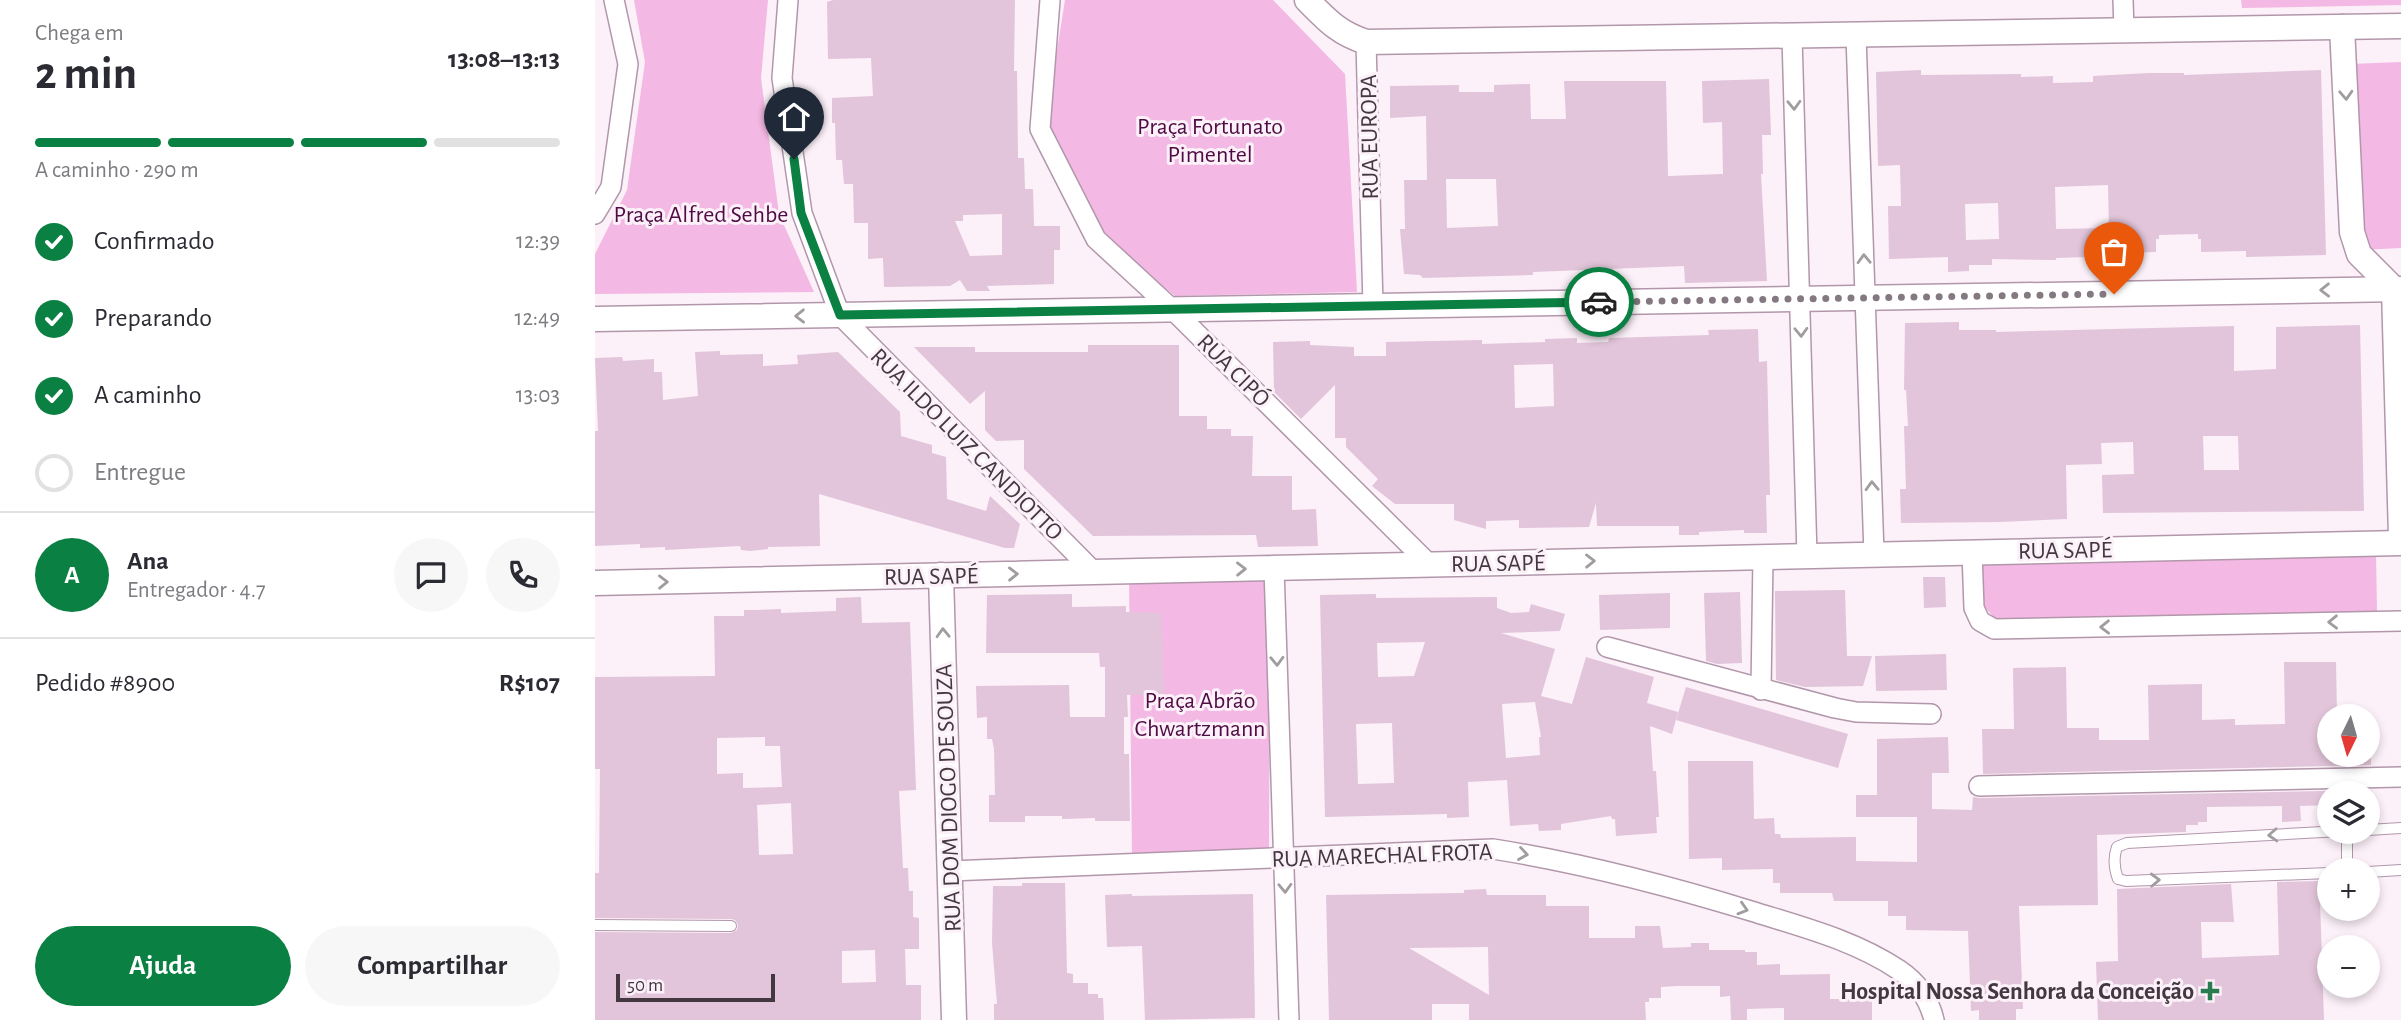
<!DOCTYPE html>
<html lang="pt">
<head>
<meta charset="utf-8">
<style>
  :root { --surface:#fff; --page:#f7f7f7; --text:#2b2b33; --muted:#7c7c81; --line:#e1e1e2; --accent:#0b8043 }
  body { margin:0; font-family:"Alegreya Sans",sans-serif; background:var(--page); color:var(--text); height:100vh; display:flex; flex-direction:column; font-size:26px; white-space:nowrap }
  * { box-sizing:border-box; margin:0 }
  p { font-size:23px; color:var(--muted) }
  .icon { flex:none; width:38px; height:38px; fill:none; stroke:currentColor; stroke-width:2; stroke-linecap:round; stroke-linejoin:round }
  .map { position:relative; flex:1; overflow:hidden }
  .drawer { display:flex; flex-direction:column; background:var(--surface); width:595px }
  .drawer>* { flex:none }
  .needle { width:46px; rotate:185deg }
  .fabs { position:absolute; left:1722px; top:704px; display:grid; gap:14px }
  .fabs a { display:grid; place-items:center; width:63px; height:63px; border-radius:50%; background:var(--surface); box-shadow:0 4px 10px #0003; font-size:35px }
  .scale { position:absolute; left:21px; bottom:18px; width:159px; box-sizing:border-box; padding-left:7px; border:4px solid #433840; border-top:0; font-size:19px; line-height:24px; white-space:nowrap; color:#433840; -webkit-text-stroke:5px #fcf0f9; paint-order:stroke }
  .pin { position:absolute; display:grid; place-items:center; width:60px; height:60px; color:#fff; margin:-72px -30px; border-radius:50% 50% 50% 0; rotate:-45deg; box-shadow:0 0 7px #0007 }
  .pin .icon { rotate:45deg }
  .courier { position:absolute; display:grid; place-items:center; width:70px; height:70px; margin:-35px; border:5px solid #0b8043; border-radius:50%; background:#fff; color:#222; box-shadow:0 2px 9px #0007 }
  .headline em { font-style:normal; font-weight:700 }
  .headline div { display:flex; flex-direction:column-reverse }
  .headline { display:flex; align-items:center; justify-content:space-between; height:119px; padding:0 35px }
  h1 { font-size:46px; font-weight:700; line-height:52px }
  .bar { display:grid; grid-template-columns:repeat(4,1fr); gap:10px 7px; align-content:center; height:84px; padding:0 35px }
  .bar i { height:9px; border-radius:5px; background:var(--line) }
  .bar .current { background:var(--accent) }
  .bar p { grid-column:span 4 }
  .line { display:flex; align-items:center; gap:18px; padding:0 35px; border-top:2px solid var(--line) }
  .line div { flex:1 }
  .round { display:grid; place-items:center; flex:none; width:74px; height:74px; border-radius:37px; background:var(--page) }
  ol { padding:0 35px; list-style:none }
  li { display:flex; align-items:center; gap:21px; height:77px }
  li p { margin-inline-start:auto }
  li .icon { padding:7px; border-radius:50%; background:var(--accent); color:#fff; stroke-width:4 }
  li:last-child { color:var(--muted) }
  li i { width:38px; height:38px; border:4px solid var(--line); border-radius:50% }
  .action { display:flex; gap:14px; margin-top:auto; padding:14px 35px }
  .action a { flex:1; height:80px; border-radius:42px; background:var(--accent); color:#fff; font-size:28px; font-weight:700; line-height:80px; text-align:center }
  .action a+a { background:var(--page); color:var(--text) }
  main { display:flex; flex:1; min-height:0 }
  .map>svg:first-child { display:block }
  .green { fill:#f3b8e3 }
  .building { fill:#e2c5da; fill-rule:evenodd }
  .lines { fill:none; stroke-linecap:round; stroke-linejoin:round }
  .service-casing { stroke:#b297ab; stroke-width:12 }
  .minor-casing { stroke:#b297ab; stroke-width:22 }
  .tertiary-casing { stroke:#b297ab; stroke-width:27 }
  .service { stroke:#fff; stroke-width:10 }
  .minor { stroke:#fff; stroke-width:19 }
  .tertiary { stroke:#fff; stroke-width:24 }
  .oneway { stroke:#a19ca0 }
  .done { stroke:#847881; stroke-width:7; stroke-dasharray:0 12.6 }
  .route { stroke:#0b8043; stroke-width:9 }
  .poi-dot { fill:#287c4f; stroke:#fcf0f9; stroke-width:2.5 }
  .labels { text-anchor:middle; stroke-width:6; stroke-linejoin:round; paint-order:stroke }
  .park-label { font-size:24px; fill:#4f0b43; stroke:#fcf0f9 }
  .street-label { font-size:24px; fill:#433840; stroke:#fcf0f9 }
  .poi-label { font-size:24px; font-weight:bold; fill:#433840; stroke:#fcf0f9; text-anchor:end }
</style>
</head>
<body>
<main>
<section class="drawer">
<div class="headline"><div><h1>2 min</h1><p>Chega em</p></div><em>13:08–13:13</em></div>
<div class="bar"><i class="current"></i><i class="current"></i><i class="current"></i><i></i><p>A caminho · 290 m</p></div>
<ol>
<li><svg class="icon" aria-label="check" viewBox="0 0 24 24"><path d="M5 12l5 5 9-10"/></svg>Confirmado<p>12:39</p></li>
<li><svg class="icon" aria-label="check" viewBox="0 0 24 24"><path d="M5 12l5 5 9-10"/></svg>Preparando<p>12:49</p></li>
<li><svg class="icon" aria-label="check" viewBox="0 0 24 24"><path d="M5 12l5 5 9-10"/></svg>A caminho<p>13:03</p></li>
<li><i></i>Entregue</li>
</ol>
<div class="line" style="height:126px"><b class="round" style="background:var(--accent);color:#fff">A</b><div><b>Ana</b><p>Entregador · 4.7</p></div><a class="round"><svg class="icon" aria-label="chat" viewBox="0 0 24 24"><path d="M4 5h16v11H9l-5 4z"/></svg></a><a class="round"><svg class="icon" aria-label="phone" viewBox="0 0 24 24"><path d="M5 4h4l2 5-3 2q2 4 5 5l2-3 5 2v4C11 20 4 13 5 4z"/></svg></a></div>
<div class="line" style="height:91px"><div>Pedido #8900</div><b>R$107</b></div>
<div class="action"><a>Ajuda</a><a>Compartilhar</a></div>
</section>
<div class="map">
<svg width="1806" height="1020" viewBox="0 0 1806 1020">
  <rect width="100%" height="100%" fill="#fcf0f9"/>
  <g class="green">
    <polygon points="39,0 173,0 166,78 184,214 219,292 0,294 0,254 32,190 50,62"/>
    <polygon points="470,0 678,0 750,74 762,292 580,296 508,238 450,126"/>
    <polygon points="1646,0 1806,0 1806,5 1647,8"/>
    <polygon points="1806,62 1806,248 1764,250 1756,64"/>
    <polygon points="1781,551 1782,613 1402,621 1387,604 1383,561"/>
    <polygon points="675,573 674,852 537,858 534,576"/>
  </g>
  <g class="building">
    <path d="M238,0H420L419,71H422L423,158H429L430,189H438L439,226H465V250H459V284L392,286L395,291H372L365,280L355,286L289,287L288,258L273,259V223H259L258,184H249L247,160H241L240,123H237V98L278,96L276,58L233,59L232,2ZM407,214V255L375,256L360,221H368V215Z"/>
    <path d="M1326,70V75L1426,74V77L1458,76V83L1498,82V76L1554,73H1589V75L1726,70L1731,255L1651,257V251L1606,252V239H1603V234L1564,235V239H1561V252L1494,254V257L1461,258V260L1397,259V265H1374V271L1353,272V257L1294,259L1293,206H1306L1305,165L1283,166L1281,72ZM1513,185L1514,228L1461,229L1460,187ZM1403,203L1404,239L1371,240L1370,204Z"/>
    <path d="M1174,79L1176,135H1167L1168,174H1166L1172,281L1090,283L1089,266L938,272V275L828,278L825,275L809,274L805,229H810L809,180H832L831,116L795,118V86L864,85V92H899V85L935,84L936,119H971L969,81H1071L1073,176L1128,174L1127,122L1108,123L1107,81ZM851,179H901L903,226L852,228Z"/>
    <path d="M1364,322V330H1401V332L1639,326V371L1681,369V327L1765,325L1769,511L1508,513L1507,475L1539,474L1538,442L1506,443L1507,464L1471,465L1472,519L1405,522L1306,523L1305,489H1311L1309,426H1313L1311,390H1309L1310,323ZM1608,436H1643L1644,470H1609Z"/>
    <path d="M1163,329L1164,362L1172,361L1175,495H1171L1172,533H1149V530L1104,532V535H1084V526H1002L1001,503L994,527L924,528V520L891,521V529L859,520V504H800L777,486L783,479L751,447V438H740V385L706,419L679,392L678,342L715,341V345L759,347V356H791V342L887,340V344L918,343L950,342V339L982,338V343L1013,342L1014,338L1114,335L1113,330ZM958,364L959,406L920,408L919,365Z"/>
    <polygon points="493,345 584,345 584,416 612,416 612,429 636,429 636,436 658,436 657,476 697,476 697,510 721,509 723,546 663,547 661,535 498,536 429,469 429,440 401,441 390,430 390,391 375,404 319,347 380,347 380,352 493,352"/>
    <polygon points="125,351 125,355 168,354 168,366 203,364 202,355 243,352 305,412 306,436 337,445 337,453 351,457 352,499 391,511 395,496 425,524 419,548 410,548 224,494 225,546 173,547 173,549 155,551 146,550 145,546 70,550 70,547 45,548 45,544 0,546 0,431 3,431 0,358 27,357 28,361 59,359 59,372 67,372 68,400 103,396 100,352"/>
    <polygon points="1328,577 1350,577 1351,607 1329,608"/>
    <polygon points="1250,590 1252,656 1277,656 1268,686 1210,687 1181,680 1180,591"/>
    <polygon points="1145,592 1147,663 1122,664 1111,661 1109,593"/>
    <polygon points="1075,593 1075,628 1005,630 1004,595"/>
    <polygon points="477,594 477,607 531,606 531,612 566,613 569,694 532,695 533,717 529,717 529,754 534,754 535,821 500,821 500,818 467,819 467,816 430,816 430,822 394,822 394,795 400,795 399,749 397,739 392,739 392,717 382,718 381,686 474,685 475,717 510,717 510,667 505,667 504,653 391,653 392,595"/>
    <path d="M781,594V598L902,597V608L916,613L934,612L936,604L970,614L965,631L906,633L960,649L946,696L977,704L991,657L1059,677L1052,703L1083,712L1077,734L1055,726L1058,771H1061L1064,817H1061L1062,833L1021,836L1020,819H1017L1016,816L966,824V830L944,831L943,824L915,826L912,780L873,782L874,817L852,818V814L730,817L725,595ZM830,642L819,676L783,677L782,643ZM940,702L946,737H944L945,755L911,758L907,704ZM797,723L799,783L763,784L761,724Z"/>
    <path d="M266,597L267,623L315,622L321,790L304,791L308,868H313L314,891H318V917L324,918V949H310L311,985H326V1020H0V932L136,933L142,930L143,925L140,920L136,919L0,918V873H4L5,769H0V677L120,676L119,616H149V610H160L186,609V613L241,611V598ZM170,737V746H185L187,787L148,788V773L122,774V738ZM196,803L198,854L164,855L162,805ZM280,950L281,982L247,983V951Z"/>
    <polygon points="1351,654 1352,690 1281,691 1280,656"/>
    <polygon points="1689,662 1741,662 1742,716 1734,716 1734,754 1776,754 1776,765 1388,774 1387,729 1419,729 1418,668 1471,667 1472,728 1504,728 1504,740 1554,740 1553,685 1607,684 1607,720 1640,719 1640,725 1690,724"/>
    <polygon points="1091,687 1253,734 1243,768 1081,720"/>
    <polygon points="1353,737 1354,773 1337,773 1337,809 1377,810 1378,797 1384,798 1777,790 1777,793 1734,793 1734,805 1705,806 1706,821 1687,822 1687,806 1612,807 1612,822 1603,822 1603,825 1591,825 1591,832 1502,835 1503,905 1424,906 1428,1009 1421,1009 1421,1020 1384,1020 1384,1010 1376,1011 1373,931 1311,930 1311,916 1293,916 1293,901 1239,901 1237,893 1185,893 1185,883 1178,883 1178,869 1127,870 1127,858 1094,859 1093,761 1158,761 1159,819 1179,818 1180,834 1185,834 1186,838 1261,837 1261,861 1322,862 1322,817 1261,817 1261,795 1282,795 1282,739"/>
    <polygon points="1726,881 1727,900 1725,900 1729,1020 1503,1020 1501,962 1523,961 1522,889 1636,884 1639,922 1606,922 1607,958 1684,955 1682,882"/>
    <polygon points="427,883 470,883 472,973 478,974 478,983 493,983 493,994 503,994 503,998 508,998 509,1020 399,1020 399,1004 402,1004 397,943 398,886 427,886"/>
    <path d="M891,889L892,895H951V906H994V938H1040V926H1065L1068,948L1096,947V943H1114V950H1150V952H1162V965L1185,964V975L1235,974V999H1277V1020H1189V1008L1152,1009V1020H1136L1135,996L1125,997V986H1082L1066,987V998H1054V1002H1050L1051,1020H874V1004H837V1020H734L731,895L869,893V890ZM893,947L894,995L814,948Z"/>
    <polygon points="537,894 537,896 658,894 660,1018 550,1020 547,946 512,947 510,895"/>
  </g>
  <g class="lines">
    <defs>
      <g id="service">
        <polyline points="1773,830 1806,828"/>
        <polyline points="1752,831 1752,870"/>
        <polyline points="1773,872 1806,870"/>
        <path d="M1734,873L1531,881L1523,879C1519,868 1518,858 1522,847L1532,843L1746,831"/>
        <polyline points="0,925 136,926"/>
      </g>
      <g id="minor">
        <polyline points="193,0 187,78 207,213 245,315 499,572"/>
        <polyline points="455,0 445,129 501,239 578,310 834,564"/>
        <polyline points="1528,0 1529,30"/>
        <polyline points="1261,36 1279,554"/>
        <polyline points="1197,37 1212,556"/>
        <polyline points="771,42 778,306"/>
        <polyline points="0,214 16,187 33,64 19,0"/>
        <polyline points="1377,552 1379,608 1385,621 1399,629 1806,621"/>
        <polyline points="679,568 694,1020"/>
        <polyline points="1012,647 1240,708 1261,712 1336,714"/>
        <polyline points="1166,690 1168,557"/>
        <polyline points="1384,786 1806,777"/>
        <path d="M355,871L898,849C987,863 1071,885 1156,911C1207,927 1259,940 1304,970C1322,982 1334,999 1339,1020"/>
      </g>
      <g id="tertiary">
        <path d="M712,0C732,20 743,33 771,42L1806,26"/>
        <polyline points="1747,27 1757,232 1764,254 1799,289 1806,537"/>
        <polyline points="0,319 1806,289"/>
        <polyline points="346,575 359,1020"/>
        <polyline points="0,583 1806,543"/>
      </g>
    </defs>
    <use href="#service" class="service-casing"/>
    <use href="#minor" class="minor-casing"/>
    <use href="#tertiary" class="tertiary-casing"/>
    <use href="#service" class="service"/>
    <use href="#minor" class="minor"/>
    <use href="#tertiary" class="tertiary"/>
  </g>
  <defs><path id="oneway-chevron" d="M-2-3.5L2.5 0L-2 3.5" fill="none" stroke-width="1.6" stroke-linecap="round" stroke-linejoin="round" transform="scale(1.75)"/></defs>
  <g class="oneway">
    <use href="#oneway-chevron" transform="translate(1751 95) rotate(87)"/>
    <use href="#oneway-chevron" transform="translate(1199 105) rotate(88)"/>
    <use href="#oneway-chevron" transform="translate(1269 259) rotate(-92)"/>
    <use href="#oneway-chevron" transform="translate(1730 290) rotate(179)"/>
    <use href="#oneway-chevron" transform="translate(205 316) rotate(179)"/>
    <use href="#oneway-chevron" transform="translate(1206 332) rotate(88)"/>
    <use href="#oneway-chevron" transform="translate(1277 486) rotate(-92)"/>
    <use href="#oneway-chevron" transform="translate(995 561) rotate(-1)"/>
    <use href="#oneway-chevron" transform="translate(646 569) rotate(-1)"/>
    <use href="#oneway-chevron" transform="translate(418 574) rotate(-1)"/>
    <use href="#oneway-chevron" transform="translate(68 582) rotate(-1)"/>
    <use href="#oneway-chevron" transform="translate(1738 622) rotate(179)"/>
    <use href="#oneway-chevron" transform="translate(1510 627) rotate(179)"/>
    <use href="#oneway-chevron" transform="translate(348 633) rotate(-92)"/>
    <use href="#oneway-chevron" transform="translate(682 661) rotate(88)"/>
    <use href="#oneway-chevron" transform="translate(1678 835) rotate(177)"/>
    <use href="#oneway-chevron" transform="translate(928 854) rotate(9)"/>
    <use href="#oneway-chevron" transform="translate(1560 880) rotate(-2)"/>
    <use href="#oneway-chevron" transform="translate(690 888) rotate(88)"/>
    <use href="#oneway-chevron" transform="translate(1148 909) rotate(17)"/>
  </g>
  <g class="lines">
    <polyline class="done" points="1004,302 1519,294"/>
    <polyline class="route" points="199,159 206,213 245,315 1004,302"/>
  </g>
  <path class="poi-dot" d="M1611.5 980.5h7v7h7v7h-7v7h-7v-7h-7v-7h7z"/>
  <g class="labels">
    <g class="park-label">
      <text x="615" y="134">Praça Fortunato<tspan x="615" dy="28">Pimentel</tspan></text>
      <text x="106" y="222">Praça Alfred Sehbe</text>
      <text x="605" y="708">Praça Abrão<tspan x="605" dy="28">Chwartzmann</tspan></text>
    </g>
    <g class="street-label">
      <text transform="translate(774 137) rotate(-91)" y="8">RUA EUROPA</text>
      <text transform="translate(639 370) rotate(45)" y="8">RUA CIPÓ</text>
      <text transform="translate(372 444) rotate(45)" y="8">RUA ILDO LUIZ CANDIOTTO</text>
      <text transform="translate(1470 550) rotate(-1)" y="8">RUA SAPÉ</text>
      <text transform="translate(903 563) rotate(-1)" y="8">RUA SAPÉ</text>
      <text transform="translate(336 576) rotate(-1)" y="8">RUA SAPÉ</text>
      <text transform="translate(353 798) rotate(-92)" y="8">RUA DOM DIOGO DE SOUZA</text>
      <text transform="translate(787 855) rotate(-2)" y="8">RUA MARECHAL FROTA</text>
    </g>
    <g class="poi-label">
      <text x="1599" y="999">Hospital Nossa Senhora da Conceição</text>
    </g>
  </g>
</svg>
<div class="fabs">
<a><svg class="needle" viewBox="-14 -14 28 28"><path d="M0-13l5 13h-10z" fill="#e53935"/><path d="M0 13l5-13h-10z" fill="#7c7c81"/></svg></a>
<a><svg class="icon" aria-label="layers" viewBox="0 0 24 24"><path d="M12 4l9 5-9 5-9-5zM3 14l9 5 9-5"/></svg></a>
<a>+</a>
<a>−</a>
</div>
<div class="scale">50 m</div>
<div class="pin" style="left:1519px;top:294px;background:#ea580c"><svg class="icon" aria-label="bag" viewBox="0 0 24 24"><path d="M5 8h14l-1 12H6zM9 8a3 3 0 0 1 6 0"/></svg></div>
<div class="pin" style="left:199px;top:159px;background:#1f2937"><svg class="icon" aria-label="home" viewBox="0 0 24 24"><path d="M3 11l9-7 9 7M6 9v11h12V9"/></svg></div>
<div class="courier" style="left:1004px;top:302px"><svg class="icon" aria-label="car" viewBox="0 0 24 24"><path d="M5 17H2v-5l4-1 3-4h7l3 4 3 1v5h-3M9 17h6M6 11h13"/><circle cx="7" cy="17" r="2"/><circle cx="17" cy="17" r="2"/></svg></div>
</div>
</main>
</body>
</html>
